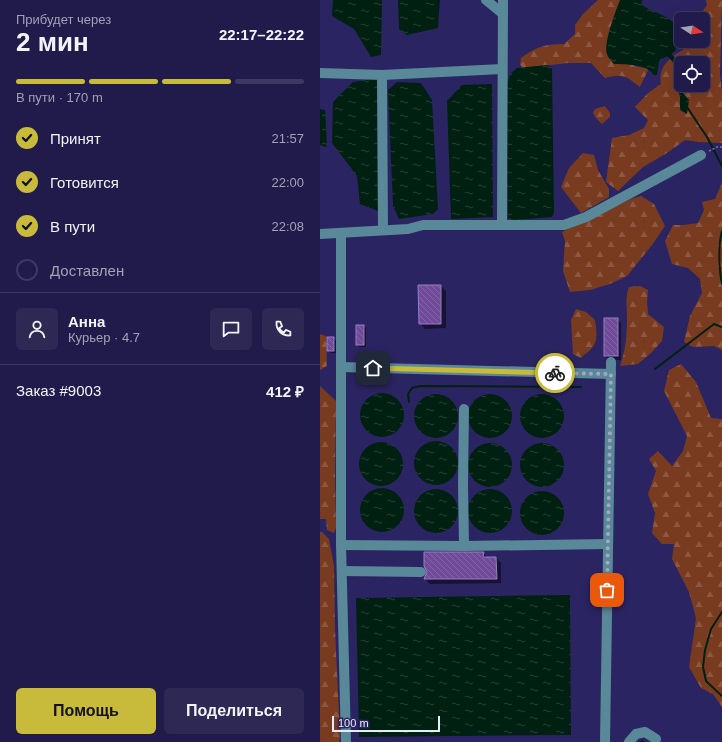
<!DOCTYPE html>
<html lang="ru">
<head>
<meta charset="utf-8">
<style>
  :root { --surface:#201b4a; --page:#2d2854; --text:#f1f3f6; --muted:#a2a1b5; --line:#3d3962; --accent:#c8bb3b }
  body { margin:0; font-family:Helvetica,sans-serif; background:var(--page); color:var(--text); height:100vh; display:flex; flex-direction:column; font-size:15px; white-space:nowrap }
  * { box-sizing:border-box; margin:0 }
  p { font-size:13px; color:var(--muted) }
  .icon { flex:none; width:22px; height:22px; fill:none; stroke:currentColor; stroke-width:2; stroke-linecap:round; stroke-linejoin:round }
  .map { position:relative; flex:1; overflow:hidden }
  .drawer { display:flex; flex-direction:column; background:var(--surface); width:320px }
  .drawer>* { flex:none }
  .needle { width:26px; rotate:102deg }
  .fabs { position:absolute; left:354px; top:12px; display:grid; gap:8px }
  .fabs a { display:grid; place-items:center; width:36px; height:36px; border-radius:6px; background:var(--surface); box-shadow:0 4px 16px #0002,0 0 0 1px var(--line); font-size:20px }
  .scale { position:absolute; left:12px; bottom:10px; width:108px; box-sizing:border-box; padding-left:4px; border:2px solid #e9eafa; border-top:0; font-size:11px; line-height:14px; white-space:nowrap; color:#e9eafa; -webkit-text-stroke:3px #2b2462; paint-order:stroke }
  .pin { position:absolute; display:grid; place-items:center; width:34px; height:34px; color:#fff; margin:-17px; border-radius:8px; box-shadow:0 2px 6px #0006 }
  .courier { position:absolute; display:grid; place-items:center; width:40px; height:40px; margin:-20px; border:3px solid #c8bb3b; border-radius:50%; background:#fff; color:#222; box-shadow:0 1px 5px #0007 }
  .headline em { font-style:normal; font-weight:800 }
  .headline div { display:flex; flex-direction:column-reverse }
  .headline { display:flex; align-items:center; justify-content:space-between; height:68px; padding:0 16px }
  h1 { font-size:26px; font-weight:800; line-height:30px }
  .bar { display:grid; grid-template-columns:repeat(4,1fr); gap:6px 4px; align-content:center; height:48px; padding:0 16px }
  .bar i { height:5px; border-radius:3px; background:var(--line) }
  .bar .active { background:var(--accent) }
  .bar p { grid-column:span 4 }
  .line { display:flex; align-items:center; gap:10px; padding:0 16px; border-top:1px solid var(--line) }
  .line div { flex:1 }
  .round { display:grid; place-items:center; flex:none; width:42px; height:42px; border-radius:6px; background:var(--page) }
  ol { padding:0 16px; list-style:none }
  li { display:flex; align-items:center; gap:12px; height:44px }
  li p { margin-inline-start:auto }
  li .icon { padding:4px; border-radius:50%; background:var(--accent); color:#111; stroke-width:4 }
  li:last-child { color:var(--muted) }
  li i { width:22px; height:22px; border:2px solid var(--line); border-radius:50% }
  .action { display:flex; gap:8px; margin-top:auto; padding:8px 16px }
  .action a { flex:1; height:46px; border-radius:6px; background:var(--accent); color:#111; font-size:16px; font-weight:800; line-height:46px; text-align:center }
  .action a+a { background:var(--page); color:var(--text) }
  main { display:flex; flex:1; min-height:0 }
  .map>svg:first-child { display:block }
  .forest { fill:url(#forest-firs); fill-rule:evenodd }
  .water { fill:url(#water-ripples) }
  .shadow { fill:#0007 }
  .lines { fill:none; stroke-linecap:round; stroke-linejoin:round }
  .stream { stroke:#002012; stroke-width:2 }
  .building { fill:url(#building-back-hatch); stroke:#9b7dc3 }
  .path { stroke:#7c78a3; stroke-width:1.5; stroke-dasharray:2 2; stroke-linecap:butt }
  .minor { stroke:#598899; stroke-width:10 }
  .done { stroke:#a6a5c5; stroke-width:4; stroke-dasharray:0 7.2 }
  .route { stroke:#c8bb3b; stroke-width:5 }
</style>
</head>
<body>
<main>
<section class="drawer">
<div class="headline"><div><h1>2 мин</h1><p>Прибудет через</p></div><em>22:17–22:22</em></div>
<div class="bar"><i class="active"></i><i class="active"></i><i class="active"></i><i></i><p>В пути · 170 m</p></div>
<ol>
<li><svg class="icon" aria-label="check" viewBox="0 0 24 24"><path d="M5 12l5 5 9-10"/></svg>Принят<p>21:57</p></li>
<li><svg class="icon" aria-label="check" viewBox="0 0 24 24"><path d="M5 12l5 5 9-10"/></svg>Готовится<p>22:00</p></li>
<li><svg class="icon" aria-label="check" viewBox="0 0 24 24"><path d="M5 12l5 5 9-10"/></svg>В пути<p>22:08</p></li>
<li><i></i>Доставлен</li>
</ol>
<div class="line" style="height:72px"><a class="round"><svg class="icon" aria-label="person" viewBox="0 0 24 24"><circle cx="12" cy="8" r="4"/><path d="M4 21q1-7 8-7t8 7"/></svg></a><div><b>Анна</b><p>Курьер · 4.7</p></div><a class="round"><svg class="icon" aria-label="chat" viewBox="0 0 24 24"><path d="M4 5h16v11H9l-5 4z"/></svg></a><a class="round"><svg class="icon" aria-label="phone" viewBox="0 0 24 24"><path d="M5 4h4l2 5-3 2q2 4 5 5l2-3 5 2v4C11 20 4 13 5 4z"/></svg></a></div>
<div class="line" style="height:52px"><div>Заказ #9003</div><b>412 ₽</b></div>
<div class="action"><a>Помощь</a><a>Поделиться</a></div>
</section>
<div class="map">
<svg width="402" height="742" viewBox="0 0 402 742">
  <defs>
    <pattern id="forest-firs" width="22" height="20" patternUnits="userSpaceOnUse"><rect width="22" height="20" fill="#793b20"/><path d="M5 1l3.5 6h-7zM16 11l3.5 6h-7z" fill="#8c5841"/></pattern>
    <pattern id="water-ripples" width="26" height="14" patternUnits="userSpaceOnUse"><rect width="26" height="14" fill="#002012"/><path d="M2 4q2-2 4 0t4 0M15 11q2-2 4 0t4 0" fill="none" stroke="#254135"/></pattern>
    <pattern id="building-back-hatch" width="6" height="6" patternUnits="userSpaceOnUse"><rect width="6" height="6" fill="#6f4b9a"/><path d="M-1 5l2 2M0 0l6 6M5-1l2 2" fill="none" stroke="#8465a9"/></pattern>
  </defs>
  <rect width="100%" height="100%" fill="#2b2462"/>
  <g class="forest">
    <path d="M278,0H301L314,66L324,68L330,66L320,87C306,76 303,73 285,78L271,63H249L220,66L214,72L207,71L200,65L201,58C216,47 225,44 244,44L255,34V25L263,14Z"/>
    <path d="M386,0H402L400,73L402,93V143L379,142L365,140L347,153L323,167L298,191L286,182L292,138L309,135L324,128L328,120L315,107L328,93L341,84C337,64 355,54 370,46L367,41H383V19H372L374,12H382L387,5ZM361,63H383V85H361Z"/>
    <polygon points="285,106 290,113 290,117 282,124 276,118 273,113 275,109"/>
    <polygon points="263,153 274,155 278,170 289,189 289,197 261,213 241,187 249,168"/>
    <polygon points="402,183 402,350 394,346 373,347 364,342 370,316 382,293 380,279 368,268 352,264 345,241 353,225 364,225 378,223 384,210 382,202 395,199"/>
    <polygon points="321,196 334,204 345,226 332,245 307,276 290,284 270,290 250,292 243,271 245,241 242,232 313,198"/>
    <path d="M320,286L328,290L327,302L328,314L344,327L342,341L331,353L318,364L300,366C306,350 307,333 307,316C307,306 305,297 309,287Z"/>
    <path d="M256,309L266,312L275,320C276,329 279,342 271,349C268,353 264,354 261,358L253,354L251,320Z"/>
    <polygon points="0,334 6,336 7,366 0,370"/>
    <polygon points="361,364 376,382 391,418 402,419 402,707 393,694 381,688 369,667 376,618 369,592 352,559 354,544 342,544 332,533 335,513 328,494 336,471 329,459 338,451 352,466 363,451 367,436 344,391 349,370"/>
    <polygon points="0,386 16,401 15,475 16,528 14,533 7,530 6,519 0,519"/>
    <polygon points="0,532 2,532 9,539 14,566 15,629 20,736 19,742 0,742"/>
  </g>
  <g class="water">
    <polygon points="13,0 62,0 61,55 51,57 34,29 12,16"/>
    <polygon points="78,0 120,0 118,28 87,35 79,29"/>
    <path d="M300,0H322V5C332,12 345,14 354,23C357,25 359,31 361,34L355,51L351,54C366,65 360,76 361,91L369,100L367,114L360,110V97L354,76L356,69L352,61L347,56L339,61L337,75H334C325,63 307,65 294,64C292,61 288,58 287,54C283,44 296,10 300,0Z"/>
    <polygon points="227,65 232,69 234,213 232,217 194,220 188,218 186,89 190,74 197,68"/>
    <polygon points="57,78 58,211 40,204 37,176 12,143 13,102 33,82"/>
    <polygon points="77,82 101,83 112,100 118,209 113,214 79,219 73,206 68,90"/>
    <polygon points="172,84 173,217 131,219 127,101 142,85"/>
    <polygon points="0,109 5,110 7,146 6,147 0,145"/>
    <circle cx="62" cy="415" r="22"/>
    <circle cx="222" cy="416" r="22"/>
    <circle cx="116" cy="416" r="22"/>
    <circle cx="170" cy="416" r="22"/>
    <circle cx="116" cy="463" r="22"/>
    <circle cx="61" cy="464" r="22"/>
    <circle cx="222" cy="465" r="22"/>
    <circle cx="170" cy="465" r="22"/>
    <circle cx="62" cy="510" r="22"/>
    <circle cx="170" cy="511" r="22"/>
    <circle cx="116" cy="511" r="22"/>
    <circle cx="222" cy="513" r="22"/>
    <polygon points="250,595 251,735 39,737 36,598"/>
  </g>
  <g class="shadow">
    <polygon points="121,286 126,291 126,328 105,329 100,323"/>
    <polygon points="285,319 297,319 301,323 301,360 289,360 285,356"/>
    <polygon points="44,326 46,328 46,347 39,347 37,344"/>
    <polygon points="8,338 14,338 16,341 16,353 11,353 8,351"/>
    <polygon points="163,553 168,558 176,558 181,563 181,583 110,584 105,579"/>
    <polygon points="323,740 325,742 319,742 320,741"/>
  </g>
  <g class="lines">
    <g class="stream">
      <polyline points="367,107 387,137 402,166"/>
      <path d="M402,231C398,245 399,270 402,284"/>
      <polyline points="335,369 394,324 402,327"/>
      <polyline points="89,402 88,394 92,388 100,386 261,387"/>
      <polyline points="402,612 391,629 385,650 383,667 386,681 402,696"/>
    </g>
  </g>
  <g class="building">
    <polygon points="98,285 121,285 121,324 99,324"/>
    <rect x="284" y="318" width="14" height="38"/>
    <rect x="36" y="325" width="8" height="20"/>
    <rect x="7" y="337" width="7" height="14"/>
    <polygon points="104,552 164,552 163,557 176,557 177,579 104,579 107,572 104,566"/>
  </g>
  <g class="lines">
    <polyline class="path" points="389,151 397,147 402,147"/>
    <g class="minor">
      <polyline points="166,0 183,14"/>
      <polyline points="0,73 62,75 182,69"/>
      <polyline points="62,75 63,230"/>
      <polyline points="182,225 183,0"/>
      <polyline points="0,234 88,229 103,225 244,225 266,217 381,155"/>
      <polyline points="21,234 21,545 26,742"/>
      <polyline points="21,367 291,374"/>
      <polyline points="21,545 144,546 288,544"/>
      <polyline points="144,546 143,485 144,409"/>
      <polyline points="22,571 101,572"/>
      <polyline points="285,742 291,362"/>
      <polyline points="309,742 316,734 325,732 336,739"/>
    </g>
  </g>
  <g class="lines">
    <polyline class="done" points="235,373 291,374 287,590"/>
    <polyline class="route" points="53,368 235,373"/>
  </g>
</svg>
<div class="fabs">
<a><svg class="needle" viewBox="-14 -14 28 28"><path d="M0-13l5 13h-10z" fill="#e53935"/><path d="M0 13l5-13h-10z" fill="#a2a1b5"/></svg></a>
<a><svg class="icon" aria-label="locate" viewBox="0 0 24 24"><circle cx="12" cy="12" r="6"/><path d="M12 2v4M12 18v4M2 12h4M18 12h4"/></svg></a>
</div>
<div class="scale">100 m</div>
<div class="pin" style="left:287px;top:590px;background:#ea580c"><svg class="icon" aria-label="bag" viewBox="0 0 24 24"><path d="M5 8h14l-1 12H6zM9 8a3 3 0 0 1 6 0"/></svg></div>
<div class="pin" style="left:53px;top:368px;background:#1f2937"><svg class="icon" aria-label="home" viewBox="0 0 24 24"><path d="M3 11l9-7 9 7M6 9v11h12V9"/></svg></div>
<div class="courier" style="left:235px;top:373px"><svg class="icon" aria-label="bike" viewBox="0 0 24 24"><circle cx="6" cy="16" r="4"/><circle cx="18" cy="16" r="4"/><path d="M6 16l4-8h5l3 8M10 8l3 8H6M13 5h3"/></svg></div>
</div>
</main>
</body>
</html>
